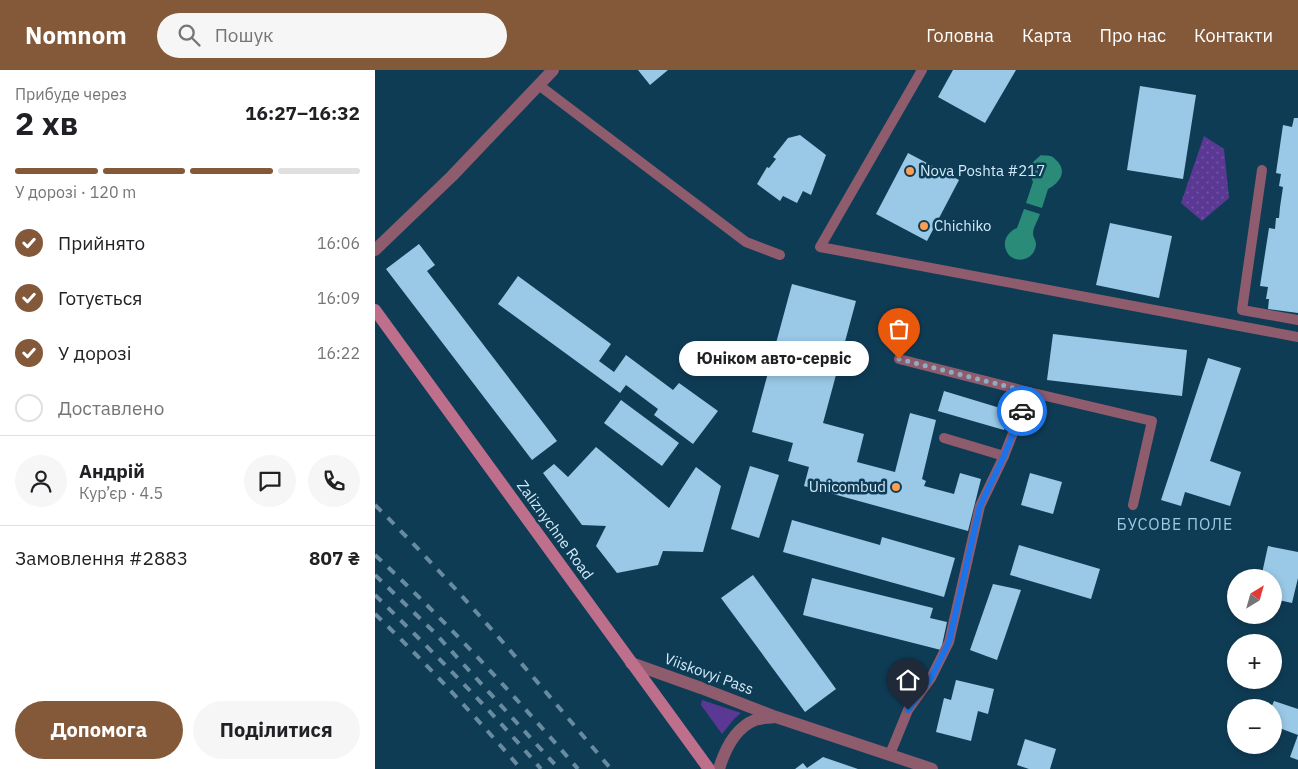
<!DOCTYPE html>
<html lang="uk">
<head>
<meta charset="utf-8">
<style>
  :root { --surface:#fff; --page:#f6f6f6; --text:#202124; --muted:#757577; --line:#e0e0e0; --accent:#835939 }
  body { margin:0; font-family:"IBM Plex Sans",sans-serif; background:var(--page); color:var(--text); height:100vh; display:flex; flex-direction:column; font-size:19px; white-space:nowrap }
  * { box-sizing:border-box; margin:0 }
  p { font-size:16px; color:var(--muted) }
  .icon { flex:none; width:28px; height:28px; fill:none; stroke:currentColor; stroke-width:2; stroke-linecap:round; stroke-linejoin:round }
  .map { position:relative; flex:1; overflow:hidden }
  .panel { display:flex; flex-direction:column; background:var(--surface); width:375px }
  .panel>* { flex:none }
  .needle { width:32px; rotate:37deg }
  .controls { position:absolute; left:852px; top:499px; display:grid; gap:10px }
  .controls a { display:grid; place-items:center; width:55px; height:55px; border-radius:50%; background:var(--surface); box-shadow:0 2px 8px #0003; font-size:25px }
  .pin { position:absolute; display:grid; place-items:center; width:42px; height:42px; color:#fff; margin:-51px -21px; border-radius:50% 50% 50% 0; rotate:-45deg; box-shadow:0 0 5px #0007 }
  .pin .icon { rotate:45deg }
  .courier { position:absolute; display:grid; place-items:center; width:50px; height:50px; margin:-25px; border:4px solid #1a73e8; border-radius:50%; background:#fff; color:#222; box-shadow:0 1px 6px #0007 }
  .bubble { position:absolute; height:35px; border-radius:18px; background:var(--surface); box-shadow:0 2px 8px #0003; font-size:16px; font-weight:800; line-height:35px; text-align:center }
  .summary em { font-style:normal; font-weight:800 }
  .summary div { display:flex; flex-direction:column-reverse }
  .summary { display:flex; align-items:center; justify-content:space-between; height:85px; padding:0 15px }
  h1 { font-size:32px; font-weight:800; line-height:38px }
  .bar { display:grid; grid-template-columns:repeat(4,1fr); gap:8px 5px; align-content:center; height:60px; padding:0 15px }
  .bar i { height:6px; border-radius:4px; background:var(--line) }
  .bar .selected { background:var(--accent) }
  .bar p { grid-column:span 4 }
  .line { display:flex; align-items:center; gap:12px; padding:0 15px; border-top:1px solid var(--line) }
  .line div { flex:1 }
  .round { display:grid; place-items:center; flex:none; width:52px; height:52px; border-radius:26px; background:var(--page) }
  ol { padding:0 15px; list-style:none }
  li { display:flex; align-items:center; gap:15px; height:55px }
  li p { margin-inline-start:auto }
  li .icon { padding:5px; border-radius:50%; background:var(--accent); color:#fff; stroke-width:4 }
  li:last-child { color:var(--muted) }
  li i { width:28px; height:28px; border:2px solid var(--line); border-radius:50% }
  .action { display:flex; gap:10px; margin-top:auto; padding:10px 15px }
  .action a { flex:1; height:58px; border-radius:30px; background:var(--accent); color:#fff; font-size:20px; font-weight:800; line-height:58px; text-align:center }
  .action a+a { background:var(--page); color:var(--text) }
  header { display:flex; align-items:center; gap:30px; box-sizing:border-box; height:70px; padding:0 25px; background:var(--accent); color:#fff }
  header strong { font-size:24px }
  nav { display:flex; gap:28px; margin-inline-start:auto; font-size:18px }
  .search { width:350px; height:45px; background:var(--page); display:flex; align-items:center; gap:12px; box-sizing:border-box; padding:0 18px; border-radius:28px; color:var(--muted); font-size:19px }
  main { display:flex; flex:1; min-height:0 }
  .map>svg:first-child { display:block }
  .grass { fill:#5a3894 }
  .park { fill:url(#park-dots) }
  .water { fill:#2a8b78 }
  .building { fill:#9ac9e7 }
  .lines { fill:none; stroke-linecap:round; stroke-linejoin:round }
  .lane { stroke:#8f5c6e; stroke-width:10 }
  .street { stroke:#8f5c6e; stroke-width:12 }
  .secondary { stroke:#be6f8c; stroke-width:12 }
  .rail { stroke:#688ba0; stroke-width:4; stroke-dasharray:9 9; stroke-linecap:butt }
  .done { stroke:#8eadc0; stroke-width:5; stroke-dasharray:0 9 }
  .route { stroke:#1a73e8; stroke-width:6 }
  .poi-dot { fill:#fc9d52; stroke:#0f3c55; stroke-width:2 }
  .labels { text-anchor:middle; stroke-width:5; stroke-linejoin:round; paint-order:stroke }
  .poi-label { font-size:15px; fill:#d3eafa; stroke:#0f3c55; text-anchor:start }
  .street-label { font-size:15px; fill:#d3eafa; stroke:#0f3c55 }
  .neighbourhood-label { font-size:16px; letter-spacing:1px; fill:#9ac8e6; stroke:#0f3c55 }
</style>
</head>
<body>
<header>
<strong>Nomnom</strong>
<div class="search"><svg class="icon" aria-label="search" viewBox="0 0 24 24"><circle cx="10" cy="10" r="6"/><path d="M15 15l6 6"/></svg>Пошук</div>
<nav><a>Головна</a><a>Карта</a><a>Про нас</a><a>Контакти</a></nav>
</header>
<main>
<section class="panel">
<div class="summary"><div><h1>2 хв</h1><p>Прибуде через</p></div><em>16:27–16:32</em></div>
<div class="bar"><i class="selected"></i><i class="selected"></i><i class="selected"></i><i></i><p>У дорозі · 120 m</p></div>
<ol>
<li><svg class="icon" aria-label="check" viewBox="0 0 24 24"><path d="M5 12l5 5 9-10"/></svg>Прийнято<p>16:06</p></li>
<li><svg class="icon" aria-label="check" viewBox="0 0 24 24"><path d="M5 12l5 5 9-10"/></svg>Готується<p>16:09</p></li>
<li><svg class="icon" aria-label="check" viewBox="0 0 24 24"><path d="M5 12l5 5 9-10"/></svg>У дорозі<p>16:22</p></li>
<li><i></i>Доставлено</li>
</ol>
<div class="line" style="height:90px"><a class="round"><svg class="icon" aria-label="person" viewBox="0 0 24 24"><circle cx="12" cy="8" r="4"/><path d="M4 21q1-7 8-7t8 7"/></svg></a><div><b>Андрій</b><p>Кур’єр · 4.5</p></div><a class="round"><svg class="icon" aria-label="chat" viewBox="0 0 24 24"><path d="M4 5h16v11H9l-5 4z"/></svg></a><a class="round"><svg class="icon" aria-label="phone" viewBox="0 0 24 24"><path d="M5 4h4l2 5-3 2q2 4 5 5l2-3 5 2v4C11 20 4 13 5 4z"/></svg></a></div>
<div class="line" style="height:65px"><div>Замовлення #2883</div><b>807 ₴</b></div>
<div class="action"><a>Допомога</a><a>Поділитися</a></div>
</section>
<div class="map">
<svg width="923" height="699" viewBox="0 0 923 699">
  <defs>
    <pattern id="park-dots" width="8" height="8" patternUnits="userSpaceOnUse" patternTransform="scale(1.25)"><rect width="8" height="8" fill="#5a3894"/><path d="M2 2h.1M6 6h.1" fill="none" stroke="#7155a4" stroke-width="1.8" stroke-linecap="round"/></pattern>
  </defs>
  <rect width="100%" height="100%" fill="#0f3c55"/>
  <polygon class="grass" points="327,630 366,643 359,649 347,664 326,635"/>
  <polygon class="park" points="829,66 849,79 854,128 827,151 806,133"/>
  <g class="water">
    <path d="M666,85C669,86 672,85 675,86C677,86 679,88 681,90C693,101 685,113 673,119L667,138L651,133L658,112L654,102L658,92Z"/>
    <path d="M649,139L665,144C663,150 658,158 658,163C658,169 663,171 660,179C656,192 636,194 631,180C627,170 634,161 642,158Z"/>
  </g>
  <g class="building">
    <polygon points="263,0 293,0 275,15"/>
    <polygon points="578,0 641,0 610,53 563,27"/>
    <polygon points="765,16 821,25 808,109 752,100"/>
    <polygon points="919,48 923,48 923,243 893,239 894,229 891,229 893,217 885,216 894,158 900,159 901,148 904,148 905,137 908,117 904,116 906,104 901,103 908,55 917,57"/>
    <polygon points="425,65 451,85 436,125 428,121 422,133 408,126 405,131 382,114 392,97 394,98 401,89 398,87 413,68"/>
    <polygon points="533,83 584,110 552,171 501,144"/>
    <polygon points="735,153 797,166 784,228 721,215"/>
    <polygon points="44,174 60,195 52,201 182,371 157,390 11,199"/>
    <polygon points="143,206 236,274 224,291 239,302 251,285 298,320 304,313 343,341 318,374 279,345 283,339 251,315 245,323 123,234"/>
    <polygon points="417,214 481,231 448,353 489,364 482,392 520,402 535,343 561,350 547,409 551,411 549,416 579,424 585,403 606,409 593,461 429,416 434,397 413,391 418,373 377,362"/>
    <polygon points="678,264 812,280 807,326 672,310"/>
    <polygon points="833,288 866,298 835,391 866,402 855,436 810,422 806,436 786,430"/>
    <polygon points="569,321 635,341 629,360 563,341"/>
    <polygon points="246,330 304,373 287,396 229,353"/>
    <polygon points="221,377 294,438 321,397 346,416 328,482 288,481 283,495 242,503 221,476 231,456 207,455 168,403 179,394 193,407"/>
    <polygon points="375,396 404,405 384,468 356,459"/>
    <polygon points="655,403 687,412 678,444 646,435"/>
    <polygon points="417,450 505,475 507,467 580,488 569,527 408,482"/>
    <polygon points="644,475 725,499 716,529 635,505"/>
    <polygon points="893,476 923,482 923,508 917,533 899,529 899,508 886,508"/>
    <polygon points="378,505 461,619 430,642 346,528"/>
    <polygon points="437,508 558,538 555,548 572,552 566,580 428,545"/>
    <polygon points="618,514 646,520 622,590 595,580"/>
    <polygon points="581,610 619,619 613,644 603,641 596,671 561,662 569,628 576,630"/>
    <polygon points="899,631 923,639 923,665 899,656 899,638 896,638"/>
    <polygon points="923,665 923,690 915,687"/>
    <polygon points="650,669 681,679 675,699 654,699 642,695"/>
    <polygon points="448,687 483,699 420,699 428,693 432,698"/>
  </g>
  <g class="lines">
    <g class="lane">
      <polyline points="547,0 445,177 923,267"/>
      <polyline points="165,16 371,172 405,185"/>
      <polyline points="887,100 867,240 923,250"/>
      <polyline points="524,289 654,322 777,351 758,435"/>
      <polyline points="569,368 629,386"/>
      <polyline points="515,684 533,640 556,608 574,572 605,436 629,386 654,322"/>
    </g>
    <g class="street">
      <polyline points="0,180 77,106 178,0"/>
      <polyline points="256,593 326,618 401,647 557,699"/>
      <path d="M344,699C350,679 360,658 380,650C385,648 393,648 399,647"/>
    </g>
    <polyline class="secondary" points="0,240 334,699"/>
    <g class="rail">
      <path d="M0,435C84,518 160,609 236,699"/>
      <path d="M0,485C72,552 139,625 203,699"/>
      <polyline points="0,505 59,562 184,699"/>
      <path d="M0,525C57,581 114,638 166,699"/>
      <path d="M0,544C51,593 99,645 146,699"/>
    </g>
  </g>
  <g class="lines">
    <polyline class="done" points="524,289 654,322 647,341"/>
    <polyline class="route" points="533,640 556,608 574,572 605,436 629,386 647,341"/>
  </g>
  <g class="poi-dot">
    <circle cx="535" cy="101" r="5"/>
    <circle cx="549" cy="156" r="5"/>
    <circle cx="521" cy="417" r="5"/>
  </g>
  <g class="labels">
    <g class="poi-label">
      <text x="545" y="106">Nova Poshta #217</text>
      <text x="559" y="161">Chichiko</text>
      <text x="511" y="422" text-anchor="end">Unicombud</text>
    </g>
    <g class="street-label">
      <text transform="translate(180 460) rotate(54)" y="5">Zaliznychne Road</text>
      <text transform="translate(334 604) rotate(20)" y="5">Viiskovyi Pass</text>
    </g>
    <g class="neighbourhood-label">
      <text x="800" y="460">БУСОВЕ ПОЛЕ</text>
    </g>
  </g>
</svg>
<div class="controls">
<a><svg class="needle" viewBox="-14 -14 28 28"><path d="M0-13l5 13h-10z" fill="#e53935"/><path d="M0 13l5-13h-10z" fill="#757577"/></svg></a>
<a>+</a>
<a>−</a>
</div>
<div class="pin" style="left:524px;top:289px;background:#ea580c"><svg class="icon" aria-label="bag" viewBox="0 0 24 24"><path d="M5 8h14l-1 12H6zM9 8a3 3 0 0 1 6 0"/></svg></div>
<div class="pin" style="left:533px;top:640px;background:#1f2937"><svg class="icon" aria-label="home" viewBox="0 0 24 24"><path d="M3 11l9-7 9 7M6 9v11h12V9"/></svg></div>
<div class="courier" style="left:647px;top:341px"><svg class="icon" aria-label="car" viewBox="0 0 24 24"><path d="M5 17H2v-5l4-1 3-4h7l3 4 3 1v5h-3M9 17h6M6 11h13"/><circle cx="7" cy="17" r="2"/><circle cx="17" cy="17" r="2"/></svg></div>
<div class="bubble" style="left:304px;top:271px;width:190px">Юніком авто-сервіс</div>
</div>
</main>
</body>
</html>
